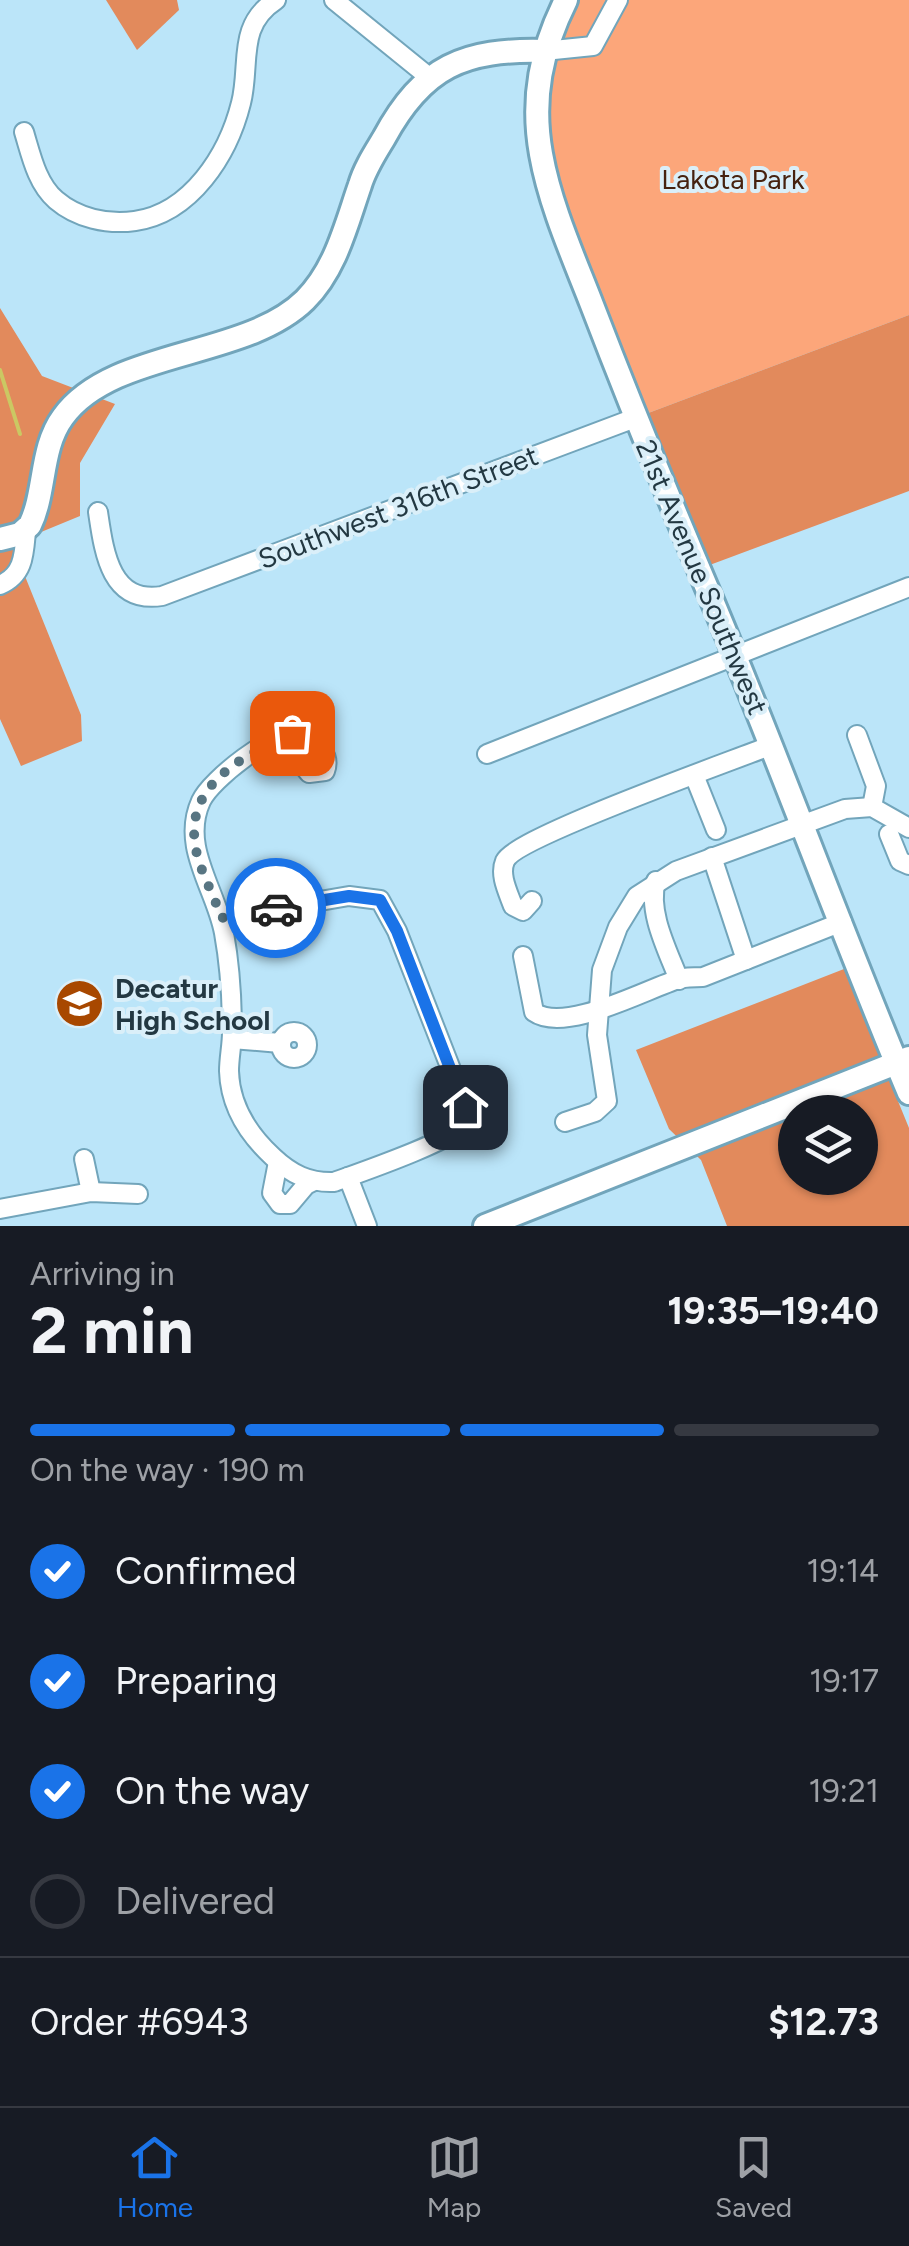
<!DOCTYPE html>
<html lang="en">
<head>
<meta charset="utf-8">
<style>
  :root { --surface:#171b24; --page:#242831; --text:#f1f3f6; --muted:#9ea1a6; --line:#363941; --accent:#1a73e8 }
  body { margin:0; font-family:Figtree,sans-serif; background:var(--page); color:var(--text); height:100vh; display:flex; flex-direction:column; font-size:38px; white-space:nowrap }
  * { box-sizing:border-box; margin:0 }
  p { font-size:32px; color:var(--muted) }
  .icon { flex:none; width:55px; height:55px; fill:none; stroke:currentColor; stroke-width:2; stroke-linecap:round; stroke-linejoin:round }
  .map { position:relative; height:1226px; overflow:hidden }
  .sheet { display:flex; flex-direction:column; background:var(--surface); flex:1 }
  .sheet>* { flex:none }
  .fabs { position:absolute; left:778px; top:1095px; display:grid; gap:20px }
  .fabs a { display:grid; place-items:center; width:100px; height:100px; border-radius:50%; background:var(--surface); box-shadow:0 2px 8px #0004; font-size:50px }
  .pin { position:absolute; display:grid; place-items:center; width:85px; height:85px; color:#fff; margin:-42px; border-radius:20px; box-shadow:0 5px 15px #0006 }
  .courier { position:absolute; display:grid; place-items:center; width:100px; height:100px; margin:-50px; border:8px solid #1a73e8; border-radius:50%; background:#fff; color:#222; box-shadow:0 2px 12px #0007 }
  .headline em { font-style:normal; font-weight:700 }
  .headline div { display:flex; flex-direction:column-reverse }
  .headline { display:flex; align-items:center; justify-content:space-between; height:170px; padding:0 30px }
  h1 { font-size:65px; font-weight:700; line-height:75px }
  .bar { display:grid; grid-template-columns:repeat(4,1fr); gap:15px 10px; align-content:center; height:120px; padding:0 30px }
  .bar i { height:12px; border-radius:8px; background:var(--line) }
  .bar .current { background:var(--accent) }
  .bar p { grid-column:span 4 }
  .line { display:flex; align-items:center; gap:25px; padding:0 30px; border-top:2px solid var(--line) }
  .line div { flex:1 }
  ol { padding:0 30px; list-style:none }
  li { display:flex; align-items:center; gap:30px; height:110px }
  li p { margin-inline-start:auto }
  li .icon { padding:10px; border-radius:50%; background:var(--accent); color:#fff; stroke-width:4 }
  li:last-child { color:var(--muted) }
  li i { width:55px; height:55px; border:5px solid var(--line); border-radius:50% }
  .menu { display:flex; justify-content:space-around; align-items:center; height:140px; border-top:2px solid var(--line); background:var(--surface); font-size:28px; color:var(--muted) }
  .menu a { display:grid; justify-items:center; gap:5px }
  .menu .current { color:var(--accent) }
  .map>svg:first-child { display:block }
  .green { fill:#fca67a }
  .forest { fill:#e28a5c; fill-rule:evenodd }
  .lines { fill:none; stroke-linecap:round; stroke-linejoin:round }
  .stream { stroke:#cbc863; stroke-width:4 }
  .minor-casing { stroke:#72a5bb; stroke-width:22 }
  .major-casing { stroke:#72a5bb; stroke-width:28 }
  .minor { stroke:#fff; stroke-width:18 }
  .major { stroke:#fff; stroke-width:22 }
  .done { stroke:#587582; stroke-width:10; stroke-dasharray:0 18 }
  .route { stroke:#1a73e8; stroke-width:12 }
  .labels { text-anchor:middle; stroke-width:8; stroke-linejoin:round; paint-order:stroke }
  .park-label { font-size:28px; fill:#46220f; stroke:#daeff9 }
  .street-label { font-size:28px; fill:#233842; stroke:#daeff9 }
  .poi-label { font-size:28px; font-weight:bold; fill:#233842; stroke:#daeff9; text-anchor:start }
</style>
</head>
<body>
<div class="map">
<svg width="909" height="1226" viewBox="0 0 909 1226">
  <rect width="100%" height="100%" fill="#bbe5f9"/>
  <polygon class="green" points="566,0 909,0 909,315 635,418 537,117"/>
  <g class="forest">
    <polygon points="106,0 177,0 179,10 137,50"/>
    <polygon points="0,308 42,376 115,404 80,463 80,516 12,544 81,715 82,741 21,766 0,719"/>
    <polygon points="909,315 909,491 699,569 635,418"/>
    <path d="M844,969L909,1128V1226H727L701,1160L669,1129L636,1050ZM795,1112H860V1178H795Z"/>
  </g>
  <g class="lines">
    <polyline class="stream" points="0,370 20,434"/>
    <defs>
      <g id="minor">
        <polyline points="334,0 429,77"/>
        <polyline points="544,51 593,46 618,0"/>
        <path d="M24,132C31,155 37,184 56,200C77,218 107,225 135,221C191,213 228,155 241,103C251,64 236,26 276,0"/>
        <path d="M98,512C104,552 110,604 162,596L635,418"/>
        <path d="M0,585C24,575 24,554 26,531"/>
        <polyline points="857,735 876,786 872,807"/>
        <polyline points="487,754 909,587"/>
        <polyline points="694,775 716,830"/>
        <polyline points="889,834 900,861 909,865"/>
        <polyline points="712,857 746,960"/>
        <path d="M656,881C647,912 668,951 679,980"/>
        <path d="M532,901L523,911L513,906C508,892 499,875 505,861C516,837 735,760 772,745"/>
        <path d="M221,918L349,896L380,900L397,931L463,1100C465,1107 468,1116 465,1123C458,1139 356,1174 334,1182C309,1183 291,1174 273,1157C248,1134 230,1105 229,1071C229,1058 232,1045 232,1032C232,999 230,966 224,933C216,889 180,847 201,801C211,779 274,731 298,732C305,732 312,739 317,744C325,753 329,760 325,771L309,773L281,738"/>
        <path d="M523,956L534,1012C565,1034 646,989 679,979C686,977 695,977 703,977L842,922"/>
        <circle cx="294" cy="1045" r="13"/>
        <polyline points="232,1039 280,1043"/>
        <polyline points="565,1122 595,1112 607,1101 597,1035 602,970 618,927 637,896 676,871 845,809 872,807 909,828"/>
        <polyline points="84,1159 91,1192"/>
        <polyline points="278,1162 272,1193 280,1204 290,1204 306,1185 314,1181"/>
        <polyline points="348,1177 367,1226"/>
        <polyline points="0,1209 91,1192 138,1194"/>
      </g>
      <g id="major">
        <path d="M566,0C541,50 531,98 541,154C550,205 573,256 592,305C628,399 666,492 706,586C777,753 838,925 909,1093"/>
        <path d="M0,539L20,534L30,525C46,492 40,448 63,417C112,349 245,359 305,300C336,269 346,225 360,185C365,168 375,153 384,138C423,66 464,49 544,51"/>
        <polyline points="485,1226 909,1058"/>
      </g>
    </defs>
    <use href="#minor" class="minor-casing"/>
    <use href="#major" class="major-casing"/>
    <use href="#minor" class="minor"/>
    <use href="#major" class="major"/>
  </g>
  <g class="lines">
    <path class="done" d="M276,908L221,918C215,897 204,879 198,858C178,788 239,758 292,733"/>
    <polyline class="route" points="276,908 349,896 380,900 397,931 465,1107"/>
  </g>
  <defs>
    <symbol id="school-disc" viewBox="-11 -11 22 22"><circle r="9.5" fill="#a84800" stroke="#daeff9"/><path d="M0-5L7-2L0 1L-7-2ZM-4 1L0 2.5L4 1V4Q0 6-4 4Z" fill="#fff"/></symbol>
  </defs>
  <g fill-rule="evenodd">
    <use href="#school-disc" x="52" y="976" width="55" height="55"/>
  </g>
  <g class="labels">
    <g class="park-label">
      <text x="733" y="189">Lakota Park</text>
    </g>
    <g class="street-label">
      <text transform="translate(398 507) rotate(-21)" y="10">Southwest 316th Street</text>
      <text transform="translate(702 577) rotate(67)" y="10">21st Avenue Southwest</text>
    </g>
    <g class="poi-label">
      <text x="115" y="998">Decatur<tspan x="115" dy="32">High School</tspan></text>
    </g>
  </g>
</svg>
<div class="fabs">
<a><svg class="icon" aria-label="layers" viewBox="0 0 24 24"><path d="M12 4l9 5-9 5-9-5zM3 14l9 5 9-5"/></svg></a>
</div>
<div class="pin" style="left:292px;top:733px;background:#ea580c"><svg class="icon" aria-label="bag" viewBox="0 0 24 24"><path d="M5 8h14l-1 12H6zM9 8a3 3 0 0 1 6 0"/></svg></div>
<div class="pin" style="left:465px;top:1107px;background:#1f2937"><svg class="icon" aria-label="home" viewBox="0 0 24 24"><path d="M3 11l9-7 9 7M6 9v11h12V9"/></svg></div>
<div class="courier" style="left:276px;top:908px"><svg class="icon" aria-label="car" viewBox="0 0 24 24"><path d="M5 17H2v-5l4-1 3-4h7l3 4 3 1v5h-3M9 17h6M6 11h13"/><circle cx="7" cy="17" r="2"/><circle cx="17" cy="17" r="2"/></svg></div>
</div>
<section class="sheet">
<div class="headline"><div><h1>2 min</h1><p>Arriving in</p></div><em>19:35–19:40</em></div>
<div class="bar"><i class="current"></i><i class="current"></i><i class="current"></i><i></i><p>On the way · 190 m</p></div>
<ol>
<li><svg class="icon" aria-label="check" viewBox="0 0 24 24"><path d="M5 12l5 5 9-10"/></svg>Confirmed<p>19:14</p></li>
<li><svg class="icon" aria-label="check" viewBox="0 0 24 24"><path d="M5 12l5 5 9-10"/></svg>Preparing<p>19:17</p></li>
<li><svg class="icon" aria-label="check" viewBox="0 0 24 24"><path d="M5 12l5 5 9-10"/></svg>On the way<p>19:21</p></li>
<li><i></i>Delivered</li>
</ol>
<div class="line" style="height:130px"><div>Order #6943</div><b>$12.73</b></div>
</section>
<nav class="menu">
<a class="current"><svg class="icon" aria-label="home" viewBox="0 0 24 24"><path d="M3 11l9-7 9 7M6 9v11h12V9"/></svg>Home</a>
<a><svg class="icon" aria-label="map" viewBox="0 0 24 24"><path d="M3 6l6-2 6 2 6-2v14l-6 2-6-2-6 2zM9 4v14M15 6v14"/></svg>Map</a>
<a><svg class="icon" aria-label="saved" viewBox="0 0 24 24"><path d="M7 4h10v16l-5-4-5 4z"/></svg>Saved</a>
</nav>
</body>
</html>
